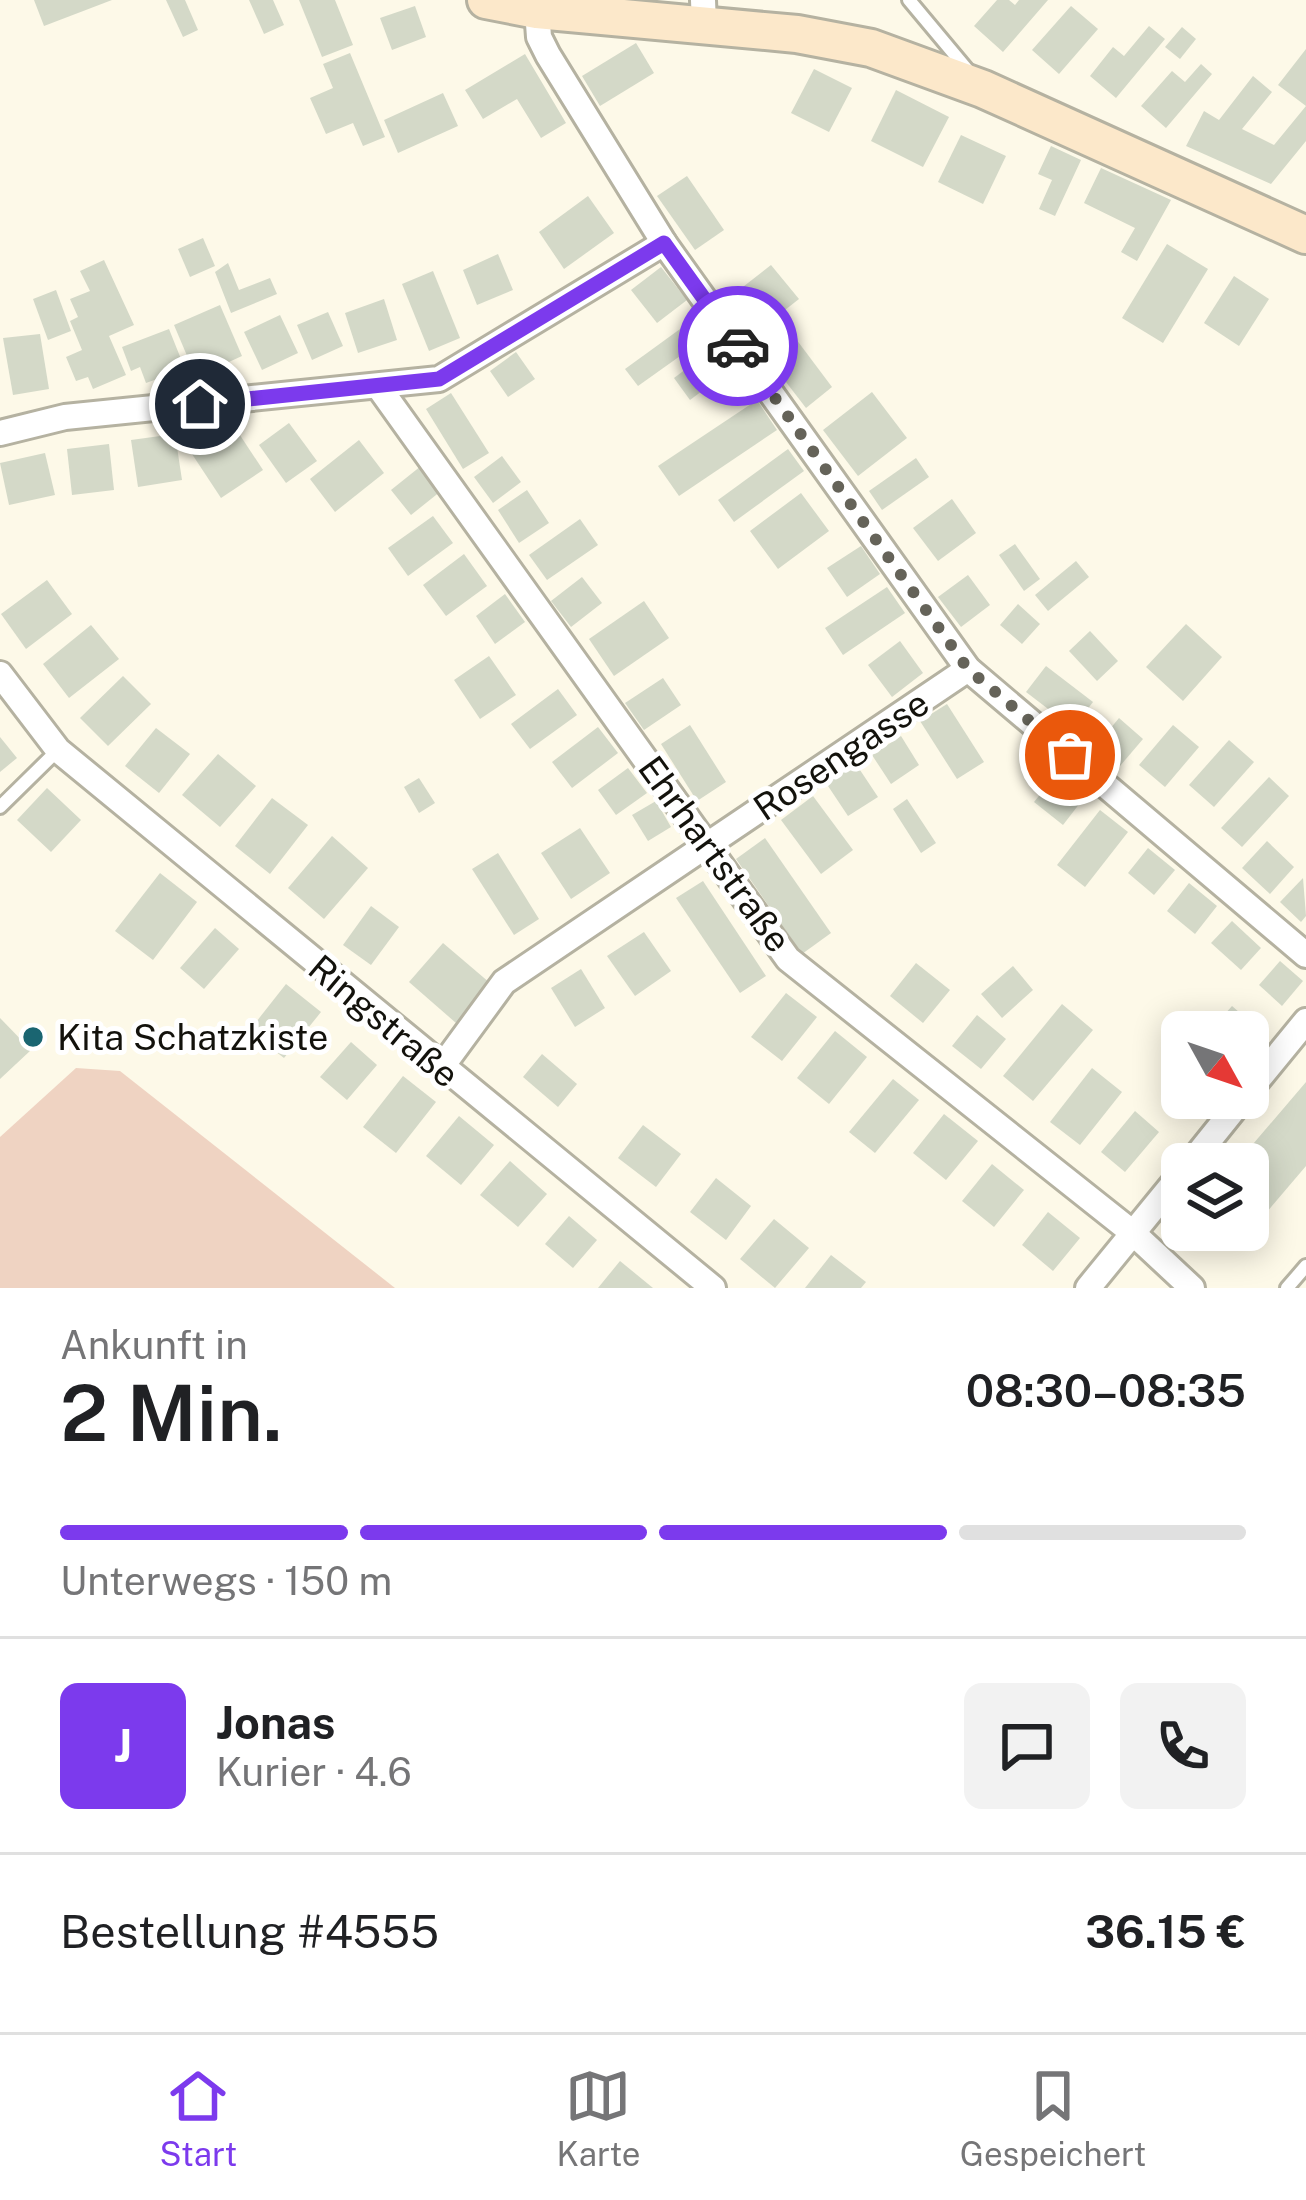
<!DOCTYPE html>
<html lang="de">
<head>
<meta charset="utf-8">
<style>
  :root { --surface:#fff; --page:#f2f2f2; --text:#202124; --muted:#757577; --line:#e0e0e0; --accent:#7c3aed }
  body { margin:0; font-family:"Public Sans",sans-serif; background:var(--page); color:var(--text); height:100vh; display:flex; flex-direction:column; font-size:45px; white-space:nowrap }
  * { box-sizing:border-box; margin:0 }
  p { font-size:39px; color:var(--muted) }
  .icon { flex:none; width:66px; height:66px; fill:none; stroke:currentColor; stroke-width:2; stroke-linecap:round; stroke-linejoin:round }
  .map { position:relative; height:1288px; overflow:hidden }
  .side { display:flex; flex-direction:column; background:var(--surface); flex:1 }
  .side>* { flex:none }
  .needle { width:78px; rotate:130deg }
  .tools { position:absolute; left:1161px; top:1011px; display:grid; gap:24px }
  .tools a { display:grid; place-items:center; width:108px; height:108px; border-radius:18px; background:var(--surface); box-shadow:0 6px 30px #0003; font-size:60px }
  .pin { position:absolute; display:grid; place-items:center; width:102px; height:102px; color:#fff; margin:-51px; border:6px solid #fff; border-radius:50%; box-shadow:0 3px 12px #0007 }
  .courier { position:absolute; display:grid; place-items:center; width:120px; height:120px; margin:-60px; border:9px solid #7c3aed; border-radius:50%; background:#fff; color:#222; box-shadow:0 3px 15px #0007 }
  .summary em { font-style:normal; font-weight:600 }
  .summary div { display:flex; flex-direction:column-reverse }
  .summary { display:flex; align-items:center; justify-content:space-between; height:204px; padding:0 60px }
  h1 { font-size:78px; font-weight:600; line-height:90px }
  .bar { display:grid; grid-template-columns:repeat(4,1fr); gap:18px 12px; align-content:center; height:144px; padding:0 60px }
  .bar i { height:15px; border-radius:9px; background:var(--line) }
  .bar .on { background:var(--accent) }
  .bar p { grid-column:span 4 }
  .line { display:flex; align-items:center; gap:30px; padding:0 60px; border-top:3px solid var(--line) }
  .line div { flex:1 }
  .round { display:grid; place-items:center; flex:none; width:126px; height:126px; border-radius:18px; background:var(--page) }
  .tab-bar { display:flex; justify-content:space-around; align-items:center; height:168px; border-top:3px solid var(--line); background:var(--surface); font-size:33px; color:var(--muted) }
  .tab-bar a { display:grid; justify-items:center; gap:6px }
  .tab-bar .on { color:var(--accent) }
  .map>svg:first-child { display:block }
  .green { fill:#efd3c2 }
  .building { fill:#d4d9c8 }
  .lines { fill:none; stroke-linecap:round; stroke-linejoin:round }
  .lane-casing { stroke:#b5b2a1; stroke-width:18 }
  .street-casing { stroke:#b5b2a1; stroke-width:30 }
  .secondary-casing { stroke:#b5b2a1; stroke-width:42 }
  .lane { stroke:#fff; stroke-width:12 }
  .street { stroke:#fff; stroke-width:24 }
  .secondary { stroke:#fce8ca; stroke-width:36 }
  .done { stroke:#656359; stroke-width:12; stroke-dasharray:0 21.6 }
  .route { stroke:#7c3aed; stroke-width:15 }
  .poi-dot { fill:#1a6571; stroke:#fff; stroke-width:4.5 }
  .labels { text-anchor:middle; stroke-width:10; stroke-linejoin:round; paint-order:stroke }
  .street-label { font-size:36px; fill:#13120c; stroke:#fff }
  .poi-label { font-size:36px; fill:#13120c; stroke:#fff; text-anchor:start }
</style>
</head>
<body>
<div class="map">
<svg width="1306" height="1288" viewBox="0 0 1306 1288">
  <rect width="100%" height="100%" fill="#fdf9e8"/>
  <polygon class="green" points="76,1068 120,1071 395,1288 0,1288 0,1137"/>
  <g class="building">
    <polygon points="34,0 112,0 44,26"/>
    <polygon points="166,0 185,0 198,30 183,37"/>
    <polygon points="249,0 273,0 284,25 264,34"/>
    <polygon points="299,0 335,0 353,45 322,57"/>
    <polygon points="997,0 1009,0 1015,5 1019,0 1048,0 1003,52 974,26"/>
    <polygon points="415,6 426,37 392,50 380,18"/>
    <polygon points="1071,6 1098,29 1059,74 1032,50"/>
    <polygon points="1149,26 1165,39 1116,98 1090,76 1113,47 1124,56"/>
    <polygon points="1182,27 1196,39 1180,59 1165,47"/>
    <polygon points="636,43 654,73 600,106 582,76"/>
    <polygon points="1306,49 1306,141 1271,184 1186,146 1204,111 1219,120 1253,76 1272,92 1242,129 1274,145 1306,106 1278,85"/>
    <polygon points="350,53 385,137 363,146 353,123 326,134 310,98 333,88 323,64"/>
    <polygon points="525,54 566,123 541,138 517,99 483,119 465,90"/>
    <polygon points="1201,64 1212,74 1166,128 1141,106 1172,71 1185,82"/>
    <polygon points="814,69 852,88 829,132 791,113"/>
    <polygon points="896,90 949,117 923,167 871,141"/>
    <polygon points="443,93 458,126 398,153 384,120"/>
    <polygon points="961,135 1006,156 983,204 938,182"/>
    <polygon points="1051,146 1081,160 1055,216 1039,209 1052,180 1038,174"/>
    <polygon points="1101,168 1171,200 1137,261 1121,252 1135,228 1084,203"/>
    <polygon points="687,176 724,230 695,250 657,196"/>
    <polygon points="588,196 614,233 564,269 539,232"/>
    <polygon points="203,238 215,266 190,277 178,249"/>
    <polygon points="1167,244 1208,269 1163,343 1122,318"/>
    <polygon points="498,254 513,290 477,305 463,270"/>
    <polygon points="104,260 134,325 109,336 126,375 93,389 88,377 76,381 66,357 82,350 70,321 78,317 70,299 90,291 80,271"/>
    <polygon points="228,263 239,290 270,278 277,294 231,313 215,272"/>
    <polygon points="771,265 799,299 757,332 730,297"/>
    <polygon points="661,267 687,300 657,323 631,290"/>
    <polygon points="433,271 460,338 429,351 402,284"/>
    <polygon points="1234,276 1269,299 1239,346 1204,323"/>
    <polygon points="56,290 71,331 48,340 33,299"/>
    <polygon points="384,299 397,340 358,353 345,313"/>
    <polygon points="220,305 242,356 196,377 174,325"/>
    <polygon points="328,312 343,346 312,360 297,325"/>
    <polygon points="280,315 298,353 262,370 244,332"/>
    <polygon points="698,316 711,334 638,386 625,369"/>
    <polygon points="169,329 185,369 146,383 140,367 131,371 122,347"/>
    <polygon points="40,334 49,389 13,395 3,338"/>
    <polygon points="796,339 832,387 806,408 769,360"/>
    <polygon points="718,345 734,367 690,400 674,378"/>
    <polygon points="516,352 535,379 508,397 490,371"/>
    <polygon points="872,392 907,438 858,476 823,430"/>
    <polygon points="451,393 489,453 463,469 426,409"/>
    <polygon points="757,400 777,430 679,496 658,466"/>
    <polygon points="230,420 263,470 221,498 188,448"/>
    <polygon points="289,423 317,461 286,483 259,445"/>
    <polygon points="175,434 182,480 138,487 131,440"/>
    <polygon points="359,440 384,473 335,512 310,479"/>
    <polygon points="109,444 114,490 72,495 67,449"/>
    <polygon points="788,449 804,471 734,522 718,500"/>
    <polygon points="45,453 55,495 9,505 0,463"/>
    <polygon points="502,456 521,482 493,503 474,477"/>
    <polygon points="916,458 929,477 882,510 869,491"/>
    <polygon points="421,466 441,491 411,515 391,490"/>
    <polygon points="527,490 549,523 519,543 498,510"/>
    <polygon points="801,493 829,531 778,569 750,531"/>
    <polygon points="952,499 976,533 938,561 913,528"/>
    <polygon points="433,516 453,543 408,576 388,548"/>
    <polygon points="580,519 598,545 547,580 529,555"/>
    <polygon points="1015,544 1040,579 1024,591 999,555"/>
    <polygon points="861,546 880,574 847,597 827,568"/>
    <polygon points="464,554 487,586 446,616 423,585"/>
    <polygon points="1076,561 1089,577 1048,611 1035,595"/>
    <polygon points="968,575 990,605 961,627 938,597"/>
    <polygon points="582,577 602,603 571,627 551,601"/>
    <polygon points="47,580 72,614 26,649 1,614"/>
    <polygon points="887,587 905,613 843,655 825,628"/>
    <polygon points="505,594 525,622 495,644 476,616"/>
    <polygon points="644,601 669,638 614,676 589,639"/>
    <polygon points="1018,604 1040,624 1022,644 1000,625"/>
    <polygon points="1186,624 1222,657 1183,701 1146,667"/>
    <polygon points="91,625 119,659 69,698 43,664"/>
    <polygon points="1090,631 1118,661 1097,681 1069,651"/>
    <polygon points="900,641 923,673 892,697 868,665"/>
    <polygon points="489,656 516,695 480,719 454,680"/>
    <polygon points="1046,666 1093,702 1073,728 1026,692"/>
    <polygon points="123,676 151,704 108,746 80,718"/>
    <polygon points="663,678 681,705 644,730 625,703"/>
    <polygon points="558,689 577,715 530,749 511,724"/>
    <polygon points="947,704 984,762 957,779 920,721"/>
    <polygon points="1119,718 1143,739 1120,766 1096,746"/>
    <polygon points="690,725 726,782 697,801 661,744"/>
    <polygon points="1173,725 1199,747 1165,787 1139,765"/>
    <polygon points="598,727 618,753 572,788 552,762"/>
    <polygon points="156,728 190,754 159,793 125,766"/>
    <polygon points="901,736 919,765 891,784 872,755"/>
    <polygon points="0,737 17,758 0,772"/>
    <polygon points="1229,740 1254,762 1214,807 1189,785"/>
    <polygon points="218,754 256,786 220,827 182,795"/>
    <polygon points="856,764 878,797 848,816 826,783"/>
    <polygon points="628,768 647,793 616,815 598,790"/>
    <polygon points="1059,771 1087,794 1063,825 1034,802"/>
    <polygon points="1269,777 1289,796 1242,847 1221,828"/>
    <polygon points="419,778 435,803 419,813 404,787"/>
    <polygon points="47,788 81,820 51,852 17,820"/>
    <polygon points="813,796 853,850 821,874 781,820"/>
    <polygon points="272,798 308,825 270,874 235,846"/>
    <polygon points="907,799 936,843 921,853 893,809"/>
    <polygon points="656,801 671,827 648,841 632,815"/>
    <polygon points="1100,810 1128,832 1085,887 1057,865"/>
    <polygon points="580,828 610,873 571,899 541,853"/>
    <polygon points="332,836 368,868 324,919 288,888"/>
    <polygon points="765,838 831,933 802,954 736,859"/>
    <polygon points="1267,841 1294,867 1270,894 1242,868"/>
    <polygon points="1148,848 1175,870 1154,895 1128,873"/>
    <polygon points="498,853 539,919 514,935 472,869"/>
    <polygon points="160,873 197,902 153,960 115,931"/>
    <polygon points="1303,878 1306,916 1301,922 1280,902"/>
    <polygon points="703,881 766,976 740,993 676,898"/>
    <polygon points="1189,883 1217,906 1195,934 1167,911"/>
    <polygon points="371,906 399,927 371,965 343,945"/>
    <polygon points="1232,921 1261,948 1241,970 1211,943"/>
    <polygon points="215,928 239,949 204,989 180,968"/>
    <polygon points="644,932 671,971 635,996 607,956"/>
    <polygon points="443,943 490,983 456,1023 409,982"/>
    <polygon points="1280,961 1303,981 1282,1006 1259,985"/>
    <polygon points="916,963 950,990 923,1023 890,996"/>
    <polygon points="1013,966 1033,990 1002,1018 981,994"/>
    <polygon points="581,969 605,1008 575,1027 551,988"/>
    <polygon points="286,984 321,1012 284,1058 249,1031"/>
    <polygon points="786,993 817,1017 782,1061 751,1037"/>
    <polygon points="1062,1004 1093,1030 1033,1101 1003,1076"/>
    <polygon points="1232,1006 1262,1032 1248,1048 1248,1032 1209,1032"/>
    <polygon points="977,1015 1006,1039 981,1069 952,1046"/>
    <polygon points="0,1018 31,1050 0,1079"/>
    <polygon points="835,1031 867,1057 829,1104 797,1078"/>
    <polygon points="351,1042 377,1065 347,1100 320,1077"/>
    <polygon points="542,1054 577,1084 558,1107 523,1077"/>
    <polygon points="1092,1068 1122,1092 1080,1145 1050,1122"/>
    <polygon points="403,1076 436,1102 396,1153 363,1127"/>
    <polygon points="893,1079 919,1100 875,1153 849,1132"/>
    <polygon points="1306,1082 1306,1166 1255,1226 1251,1223 1248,1227 1248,1164 1236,1164"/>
    <polygon points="1135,1111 1159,1132 1125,1172 1101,1152"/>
    <polygon points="944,1114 978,1141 946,1180 913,1153"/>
    <polygon points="459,1116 494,1145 461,1185 426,1156"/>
    <polygon points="643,1125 681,1154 656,1187 618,1158"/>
    <polygon points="510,1161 547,1194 518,1227 480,1195"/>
    <polygon points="992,1164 1024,1190 994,1227 962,1201"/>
    <polygon points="716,1178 751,1206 726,1240 690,1212"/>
    <polygon points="1048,1212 1080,1238 1053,1271 1022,1245"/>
    <polygon points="569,1216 597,1240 573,1268 545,1244"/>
    <polygon points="774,1219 809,1248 775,1288 740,1259"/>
    <polygon points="1210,1230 1245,1230 1231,1248"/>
    <polygon points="831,1255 866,1282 861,1288 805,1288"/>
    <polygon points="620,1261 653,1288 598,1288"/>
  </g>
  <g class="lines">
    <defs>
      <g id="lane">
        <polyline points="909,0 970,73"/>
        <polyline points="0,807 58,750"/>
        <polyline points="1287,1288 1306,1266"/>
      </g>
      <g id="street">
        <polyline points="703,0 704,25"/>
        <polyline points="537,10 539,37 548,55 664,243 968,669 1306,955"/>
        <polyline points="378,386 788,959 1133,1233 1192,1288"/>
        <polyline points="0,433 65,417 439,379 664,243"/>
        <polyline points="0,674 58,750 713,1288"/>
        <polyline points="441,1068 504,982 968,669"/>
        <polyline points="1248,1092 1306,1021"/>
        <polyline points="1190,1164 1243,1098"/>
        <polyline points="1088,1288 1182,1173"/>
      </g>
      <polyline id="secondary" points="486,0 537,10 797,34 871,48 983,89 1306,235"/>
    </defs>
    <use href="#lane" class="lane-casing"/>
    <use href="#street" class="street-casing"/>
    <use href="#secondary" class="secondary-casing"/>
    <use href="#lane" class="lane"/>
    <use href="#street" class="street"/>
    <use href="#secondary" class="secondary"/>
  </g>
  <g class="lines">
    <polyline class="done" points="738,346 968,669 1070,755"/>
    <polyline class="route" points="200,404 439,379 664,243 738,346"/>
  </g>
  <circle class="poi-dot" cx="33" cy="1037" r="12"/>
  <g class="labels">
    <g class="street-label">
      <text transform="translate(841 755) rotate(-34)" y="13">Rosengasse</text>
      <text transform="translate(715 854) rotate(54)" y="13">Ehrhartstraße</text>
      <text transform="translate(384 1021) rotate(40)" y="13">Ringstraße</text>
    </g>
    <g class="poi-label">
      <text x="57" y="1050">Kita Schatzkiste</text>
    </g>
  </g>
</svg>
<div class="tools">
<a><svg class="needle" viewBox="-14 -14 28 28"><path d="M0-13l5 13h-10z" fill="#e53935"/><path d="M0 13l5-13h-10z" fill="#757577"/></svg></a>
<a><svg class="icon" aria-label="layers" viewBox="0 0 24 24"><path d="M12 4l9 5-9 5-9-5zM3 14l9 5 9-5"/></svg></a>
</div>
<div class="pin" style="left:1070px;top:755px;background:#ea580c"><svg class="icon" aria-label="bag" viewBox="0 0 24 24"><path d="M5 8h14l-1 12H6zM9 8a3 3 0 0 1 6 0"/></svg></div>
<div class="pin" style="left:200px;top:404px;background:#1f2937"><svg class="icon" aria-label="home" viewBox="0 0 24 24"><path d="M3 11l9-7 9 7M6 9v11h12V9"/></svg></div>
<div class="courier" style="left:738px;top:346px"><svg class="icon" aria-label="car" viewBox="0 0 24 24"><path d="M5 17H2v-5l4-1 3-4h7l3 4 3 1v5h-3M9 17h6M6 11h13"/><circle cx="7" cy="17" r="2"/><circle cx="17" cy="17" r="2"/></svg></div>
</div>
<section class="side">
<div class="summary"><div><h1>2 Min.</h1><p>Ankunft in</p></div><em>08:30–08:35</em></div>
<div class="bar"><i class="on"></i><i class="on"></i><i class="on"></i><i></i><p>Unterwegs · 150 m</p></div>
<div class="line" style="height:216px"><b class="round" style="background:var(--accent);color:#fff">J</b><div><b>Jonas</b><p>Kurier · 4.6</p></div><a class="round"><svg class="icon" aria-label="chat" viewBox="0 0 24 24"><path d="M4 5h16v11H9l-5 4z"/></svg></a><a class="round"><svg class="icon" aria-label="phone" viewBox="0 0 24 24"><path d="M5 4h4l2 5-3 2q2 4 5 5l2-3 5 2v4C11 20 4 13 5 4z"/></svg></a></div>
<div class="line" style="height:156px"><div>Bestellung #4555</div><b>36.15 €</b></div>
</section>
<nav class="tab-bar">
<a class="on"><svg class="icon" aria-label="home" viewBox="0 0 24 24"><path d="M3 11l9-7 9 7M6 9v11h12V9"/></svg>Start</a>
<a><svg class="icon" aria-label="map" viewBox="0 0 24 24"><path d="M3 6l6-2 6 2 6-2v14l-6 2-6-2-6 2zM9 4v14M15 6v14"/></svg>Karte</a>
<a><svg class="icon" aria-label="saved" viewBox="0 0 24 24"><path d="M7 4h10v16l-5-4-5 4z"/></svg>Gespeichert</a>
</nav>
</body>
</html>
